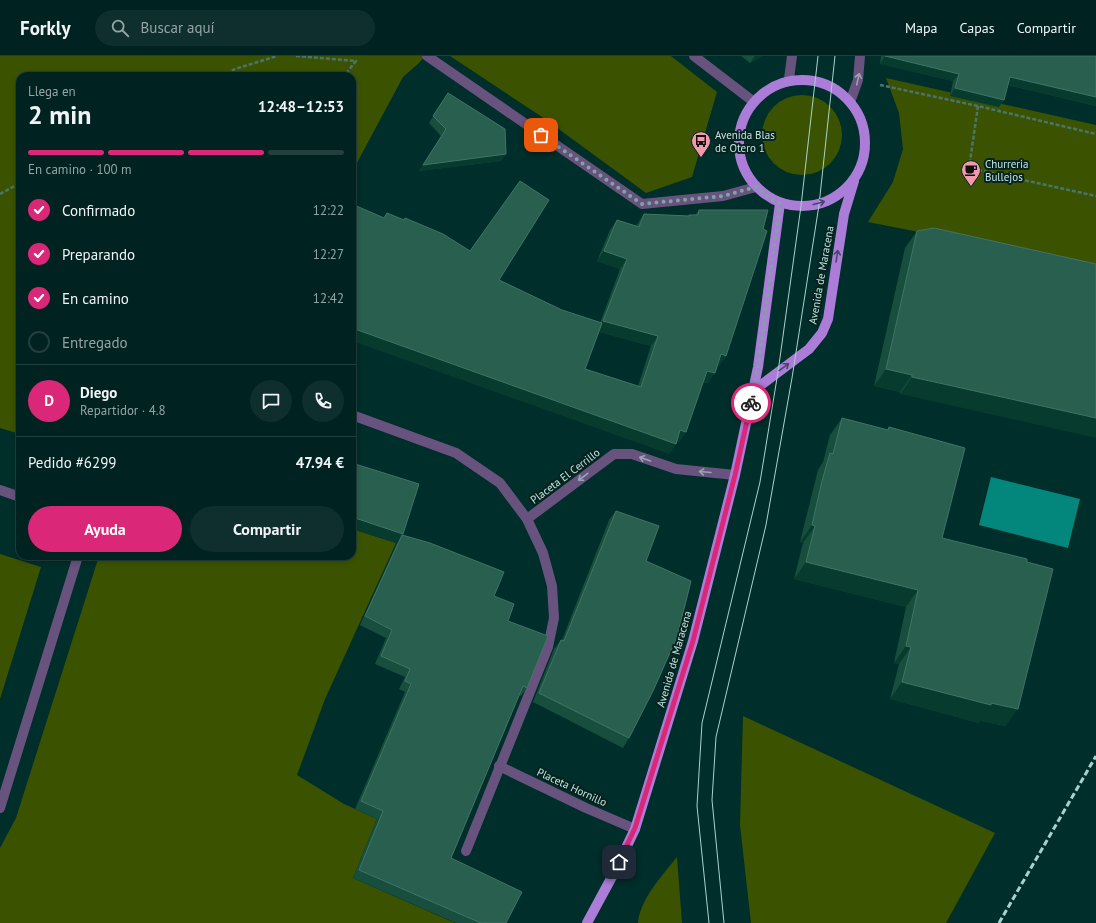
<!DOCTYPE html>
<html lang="es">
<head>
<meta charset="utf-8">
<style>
  :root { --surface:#002220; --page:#0e2f2d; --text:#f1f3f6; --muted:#95a4a5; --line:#223f3e; --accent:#db2777 }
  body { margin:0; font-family:"PT Sans",sans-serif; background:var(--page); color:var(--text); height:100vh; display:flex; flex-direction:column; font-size:15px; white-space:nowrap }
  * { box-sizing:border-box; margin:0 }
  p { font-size:13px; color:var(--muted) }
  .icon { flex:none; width:22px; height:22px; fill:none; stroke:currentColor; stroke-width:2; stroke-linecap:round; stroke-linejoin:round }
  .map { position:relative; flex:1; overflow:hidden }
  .drawer { position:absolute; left:16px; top:16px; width:340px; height:488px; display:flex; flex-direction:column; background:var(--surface); border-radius:12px; box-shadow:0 2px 6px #0003,0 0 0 1px var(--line) }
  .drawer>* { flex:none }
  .pin { position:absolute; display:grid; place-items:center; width:34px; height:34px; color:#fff; margin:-17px; border-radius:8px; box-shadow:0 2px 6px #0006 }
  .courier { position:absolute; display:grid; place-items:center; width:40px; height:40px; margin:-20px; border:3px solid #db2777; border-radius:50%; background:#fff; color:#222; box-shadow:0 1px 5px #0007 }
  .head em { font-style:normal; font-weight:700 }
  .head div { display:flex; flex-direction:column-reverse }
  .head { display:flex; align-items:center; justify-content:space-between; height:68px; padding:0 12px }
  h1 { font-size:26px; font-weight:700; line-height:30px }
  .bar { display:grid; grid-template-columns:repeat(4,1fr); gap:6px 4px; align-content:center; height:48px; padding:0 12px }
  .bar i { height:5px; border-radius:3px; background:var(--line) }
  .bar .current { background:var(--accent) }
  .bar p { grid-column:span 4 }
  .line { display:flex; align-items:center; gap:10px; padding:0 12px; border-top:1px solid var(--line) }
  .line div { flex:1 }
  .round { display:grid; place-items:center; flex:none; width:42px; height:42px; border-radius:21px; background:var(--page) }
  ol { padding:0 12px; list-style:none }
  li { display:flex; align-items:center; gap:12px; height:44px }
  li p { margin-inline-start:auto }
  li .icon { padding:4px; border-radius:50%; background:var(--accent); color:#fff; stroke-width:4 }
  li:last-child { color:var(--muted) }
  li i { width:22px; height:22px; border:2px solid var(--line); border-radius:50% }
  .button { display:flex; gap:8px; margin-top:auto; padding:8px 12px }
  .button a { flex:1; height:46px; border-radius:24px; background:var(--accent); color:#fff; font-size:16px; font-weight:700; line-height:46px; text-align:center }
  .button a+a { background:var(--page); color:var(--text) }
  header { display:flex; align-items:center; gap:24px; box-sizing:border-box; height:56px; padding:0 20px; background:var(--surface); border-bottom:1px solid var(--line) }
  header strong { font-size:19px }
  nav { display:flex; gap:22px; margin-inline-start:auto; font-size:14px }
  .search { width:280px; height:36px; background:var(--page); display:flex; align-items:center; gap:10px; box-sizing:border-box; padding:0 14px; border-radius:22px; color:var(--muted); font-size:15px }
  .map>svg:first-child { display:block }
  .green { fill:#3b5301 }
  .water { fill:#03877d }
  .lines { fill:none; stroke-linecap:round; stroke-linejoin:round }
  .path { stroke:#49746f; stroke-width:2.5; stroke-dasharray:4 2; stroke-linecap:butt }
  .minor { stroke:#68537f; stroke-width:10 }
  .major { stroke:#ab7dd8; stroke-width:10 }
  .tram { stroke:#aad2cc; stroke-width:1 }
  .rail { stroke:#aad2cc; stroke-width:3; stroke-dasharray:6 3; stroke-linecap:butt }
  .wall { fill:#174e3d; fill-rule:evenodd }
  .shaded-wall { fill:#063b2e }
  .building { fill:#295f4f; stroke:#417466 }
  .oneway { stroke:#98a4b5 }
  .oneway2 { stroke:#494669 }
  .done { stroke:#7da6a1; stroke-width:4; stroke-dasharray:0 7.2 }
  .route { stroke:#db2777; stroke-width:5 }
  .labels { text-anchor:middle; stroke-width:4; stroke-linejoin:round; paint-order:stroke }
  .poi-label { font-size:11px; fill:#c0e7e1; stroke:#07221f; text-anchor:start }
  .street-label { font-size:11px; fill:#c0e7e1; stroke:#07221f }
</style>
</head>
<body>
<header>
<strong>Forkly</strong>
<div class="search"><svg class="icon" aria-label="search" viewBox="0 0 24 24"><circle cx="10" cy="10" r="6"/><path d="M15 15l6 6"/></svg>Buscar aquí</div>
<nav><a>Mapa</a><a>Capas</a><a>Compartir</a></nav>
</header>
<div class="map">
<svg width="1096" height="867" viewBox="0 0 1096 867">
  <rect width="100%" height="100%" fill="#002e2a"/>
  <g class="green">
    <polygon points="0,0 425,0 419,7 403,21 352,116 352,20 20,20 20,378 0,372"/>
    <polygon points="450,0 671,0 717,36 692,121 646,137 545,63"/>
    <polygon points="886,22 1096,69 1096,211 868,166 893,126 903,93 899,57"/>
    <circle cx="802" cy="79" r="40"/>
    <polygon points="352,473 396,487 325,643 297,719 344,748 377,763 353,822 455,867 0,867 0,792 16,762 99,500 352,500"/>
    <polygon points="0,498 41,511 0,643"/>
    <polygon points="743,660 995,777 946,867 751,867 740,769"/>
    <path d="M677,801L682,867H638C640,843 662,820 677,801Z"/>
  </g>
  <polygon class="water" points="991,421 1080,443 1068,492 979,469"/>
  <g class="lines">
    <g class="path">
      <polyline points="296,0 356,5 344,20"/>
      <polyline points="221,20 235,13 277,0"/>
      <polyline points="880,29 978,50 1096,78"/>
      <polyline points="978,50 969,112 1096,140"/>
      <polyline points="0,138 20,127"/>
    </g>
    <g class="minor">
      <polyline points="427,0 642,148 723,140 756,131"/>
      <polyline points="694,0 754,46"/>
      <polyline points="789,23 792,0"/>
      <polyline points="850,46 858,24 860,0"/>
      <polyline points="352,359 456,397 500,427 527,463 543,497 552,530 554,562 548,591 466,795"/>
      <polyline points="0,434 20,441"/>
      <polyline points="527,463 614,398 632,398 676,413 735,419"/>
      <polyline points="499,710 586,752 635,773"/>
      <polyline points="0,752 78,500"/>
    </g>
    <g class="major">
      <circle cx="802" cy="87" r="63"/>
      <polyline points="753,335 809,293 822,277 828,263 844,158 854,125"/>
      <polyline points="587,867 614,817 635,773 693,585 735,419 758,311 780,147"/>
    </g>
    <g class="tram">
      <polyline points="709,867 697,750 702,667 760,426 778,316 801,150 818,0"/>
      <polyline points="724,867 712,744 716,681 766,469 792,322 819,149 835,0"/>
    </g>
    <polyline class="rail" points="999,867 1096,700"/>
  </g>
  <g class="wall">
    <polygon points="741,0 762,0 750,7"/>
    <polygon points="881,0 1096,0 1096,50 1008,29 1004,44 999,51 950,40 953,25 880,8"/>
    <polygon points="448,37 506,98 501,105 419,115 441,80 429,67"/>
    <path d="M699,154L726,300L719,310L717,309L708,327L703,326L686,376L679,386L677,385L676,388L669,398L384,162L387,157L499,224L562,254L600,267L620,213L597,205L610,174L617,164L636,170L644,158L688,160L689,159H695ZM599,276L651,290L638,330L585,313Z"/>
    <polygon points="917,175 1096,208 900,338 900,336 874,330 905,192"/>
    <polygon points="842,362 887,374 889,371 942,482 1027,506 1006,670 980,665 979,667 890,643 899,608 894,607 906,551 794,523 803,487 800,486 818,414 823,406 830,379"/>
    <polygon points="616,455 646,505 629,682 623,692 533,646 554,593 561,584 562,584 609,464"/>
    <polygon points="402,479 494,540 508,565 527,632 521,640 519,639 451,802 506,867 456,867 353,822 377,763 355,753 405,636 399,633 405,621 375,608 386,582 360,569 397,487"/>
  </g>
  <g class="shaded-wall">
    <polygon points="755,0 762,0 750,7"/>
    <polygon points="885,0 959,18 953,25 880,8"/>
    <polygon points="1010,21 1096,41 1096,50 1005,28"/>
    <polygon points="955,32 1004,44 999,51 950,40"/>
    <polygon points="506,98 501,105 419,115 423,109"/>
    <polygon points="604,195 627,203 620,213 597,205"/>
    <polygon points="603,265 658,280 651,290 596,275"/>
    <polygon points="352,272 676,388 669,398 352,285"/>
    <polygon points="721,298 726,300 719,310 714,308"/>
    <polygon points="886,313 912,319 900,336 874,330"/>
    <polygon points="707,315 715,317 708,327 700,325"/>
    <polygon points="912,321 1096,362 1096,382 900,338"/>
    <polygon points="680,374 686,376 679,386 673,384"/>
    <polygon points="352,461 403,478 396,487 352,473"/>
    <polygon points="812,469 815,470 803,487 800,486"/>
    <polygon points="806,506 918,534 906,551 794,523"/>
    <polygon points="906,590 911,591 899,608 894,607"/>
    <polygon points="902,626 991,647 1018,653 1006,670 980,665 979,667 890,643"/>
  </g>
  <g class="building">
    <polygon points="885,0 1096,0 1096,41 1010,21 1004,44 955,32 959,18"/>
    <polygon points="448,37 505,73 506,98 423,109 446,73 433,60"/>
    <polygon points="520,125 549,144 499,224 562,254 602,267 585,313 641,331 658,280 603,265 627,203 604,195 617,164 639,171 644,158 689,160 689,159 698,159 699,154 768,154 763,173 767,175 726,300 721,298 715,317 707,315 686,376 680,374 676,388 352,272 352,148 384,162 387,157 404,164 405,162 443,178 470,195"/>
    <polygon points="934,172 1096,208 1096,362 912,321 912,319 886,313 917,175"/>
    <polygon points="842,362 888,374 889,371 965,392 942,482 1027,503 1027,506 1053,513 1018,653 991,647 991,649 902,626 911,591 906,590 918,534 806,506 815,470 812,469 822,425 830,397 833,398"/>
    <polygon points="352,407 419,428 403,478 352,461"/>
    <polygon points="616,455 659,470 646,505 691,525 677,581 653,635 629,682 539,637 561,584 564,585"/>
    <polygon points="402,479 430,487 504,516 494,540 514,548 508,565 548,580 527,632 523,630 451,802 522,836 506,867 481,867 359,814 383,755 361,745 411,628 405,625 410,613 381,600 392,574 365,560"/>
  </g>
  <defs><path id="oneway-shaft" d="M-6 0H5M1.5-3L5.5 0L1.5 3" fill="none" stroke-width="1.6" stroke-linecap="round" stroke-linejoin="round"/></defs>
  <g class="oneway">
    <use href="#oneway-shaft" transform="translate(858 23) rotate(-78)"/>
    <use href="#oneway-shaft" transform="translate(645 403) rotate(-161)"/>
    <use href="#oneway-shaft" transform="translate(705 416) rotate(-175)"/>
    <use href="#oneway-shaft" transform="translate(583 421) rotate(143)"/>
  </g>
  <g class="oneway2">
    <use href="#oneway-shaft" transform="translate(819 147) rotate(-15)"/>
    <use href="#oneway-shaft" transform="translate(837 200) rotate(-81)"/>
    <use href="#oneway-shaft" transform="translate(784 311) rotate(-36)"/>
  </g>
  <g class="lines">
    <polyline class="done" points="541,79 642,148 723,140 756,131 768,141 780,147 758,311 751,347"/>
    <polyline class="route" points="619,806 635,772 693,585 735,419 751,347"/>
  </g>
  <defs>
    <symbol id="bus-pin" viewBox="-11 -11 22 30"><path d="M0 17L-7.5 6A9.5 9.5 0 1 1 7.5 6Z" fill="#f29aac" stroke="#07221f"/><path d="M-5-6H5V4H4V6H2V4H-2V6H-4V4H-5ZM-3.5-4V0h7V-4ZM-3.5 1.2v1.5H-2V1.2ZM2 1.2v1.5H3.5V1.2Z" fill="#111"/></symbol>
    <symbol id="cafe-pin" viewBox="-11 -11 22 30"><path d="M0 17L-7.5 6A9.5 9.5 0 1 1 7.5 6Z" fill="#f29aac" stroke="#07221f"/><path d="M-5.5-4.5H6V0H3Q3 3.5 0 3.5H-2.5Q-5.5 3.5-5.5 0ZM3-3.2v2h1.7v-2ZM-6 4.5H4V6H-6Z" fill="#111"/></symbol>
  </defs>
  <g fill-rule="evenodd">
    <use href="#bus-pin" x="690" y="74" width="22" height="30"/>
    <use href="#cafe-pin" x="960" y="103" width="22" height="30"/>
  </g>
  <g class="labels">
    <g class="poi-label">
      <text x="715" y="83">Avenida Blas<tspan x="715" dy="13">de Otero 1</tspan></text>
      <text x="985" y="112">Churreria<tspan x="985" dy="13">Bullejos</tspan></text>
    </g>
    <g class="street-label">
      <text transform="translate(821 219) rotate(-80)" y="4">Avenida de Maracena</text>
      <text transform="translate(565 420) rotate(-37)" y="4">Placeta El Cerrillo</text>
      <text transform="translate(674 603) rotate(-74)" y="4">Avenida de Maracena</text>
      <text transform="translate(572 731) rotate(25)" y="4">Placeta Hornillo</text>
    </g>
  </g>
</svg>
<div class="pin" style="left:541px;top:79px;background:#ea580c"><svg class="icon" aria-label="bag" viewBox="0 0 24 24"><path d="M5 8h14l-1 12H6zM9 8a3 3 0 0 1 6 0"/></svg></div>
<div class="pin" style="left:619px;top:806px;background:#1f2937"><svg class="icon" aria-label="home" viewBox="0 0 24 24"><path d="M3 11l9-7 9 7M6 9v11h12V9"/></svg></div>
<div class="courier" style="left:751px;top:347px"><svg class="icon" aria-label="bike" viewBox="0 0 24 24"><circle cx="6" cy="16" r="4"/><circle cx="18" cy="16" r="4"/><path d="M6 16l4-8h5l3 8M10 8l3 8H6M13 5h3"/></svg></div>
<section class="drawer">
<div class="head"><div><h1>2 min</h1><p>Llega en</p></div><em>12:48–12:53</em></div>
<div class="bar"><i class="current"></i><i class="current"></i><i class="current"></i><i></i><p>En camino · 100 m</p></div>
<ol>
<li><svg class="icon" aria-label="check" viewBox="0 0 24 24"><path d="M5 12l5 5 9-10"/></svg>Confirmado<p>12:22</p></li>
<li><svg class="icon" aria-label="check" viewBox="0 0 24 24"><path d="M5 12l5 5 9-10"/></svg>Preparando<p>12:27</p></li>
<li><svg class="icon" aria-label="check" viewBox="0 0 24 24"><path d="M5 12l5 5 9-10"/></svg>En camino<p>12:42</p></li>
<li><i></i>Entregado</li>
</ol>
<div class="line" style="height:72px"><b class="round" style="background:var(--accent);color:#fff">D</b><div><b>Diego</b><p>Repartidor · 4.8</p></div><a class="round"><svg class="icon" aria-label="chat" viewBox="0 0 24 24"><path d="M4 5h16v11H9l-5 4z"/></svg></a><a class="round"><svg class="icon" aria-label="phone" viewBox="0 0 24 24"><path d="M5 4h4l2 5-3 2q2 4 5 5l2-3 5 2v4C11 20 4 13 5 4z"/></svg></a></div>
<div class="line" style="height:52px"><div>Pedido #6299</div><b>47.94 €</b></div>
<div class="button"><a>Ayuda</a><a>Compartir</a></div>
</section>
</div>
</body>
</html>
